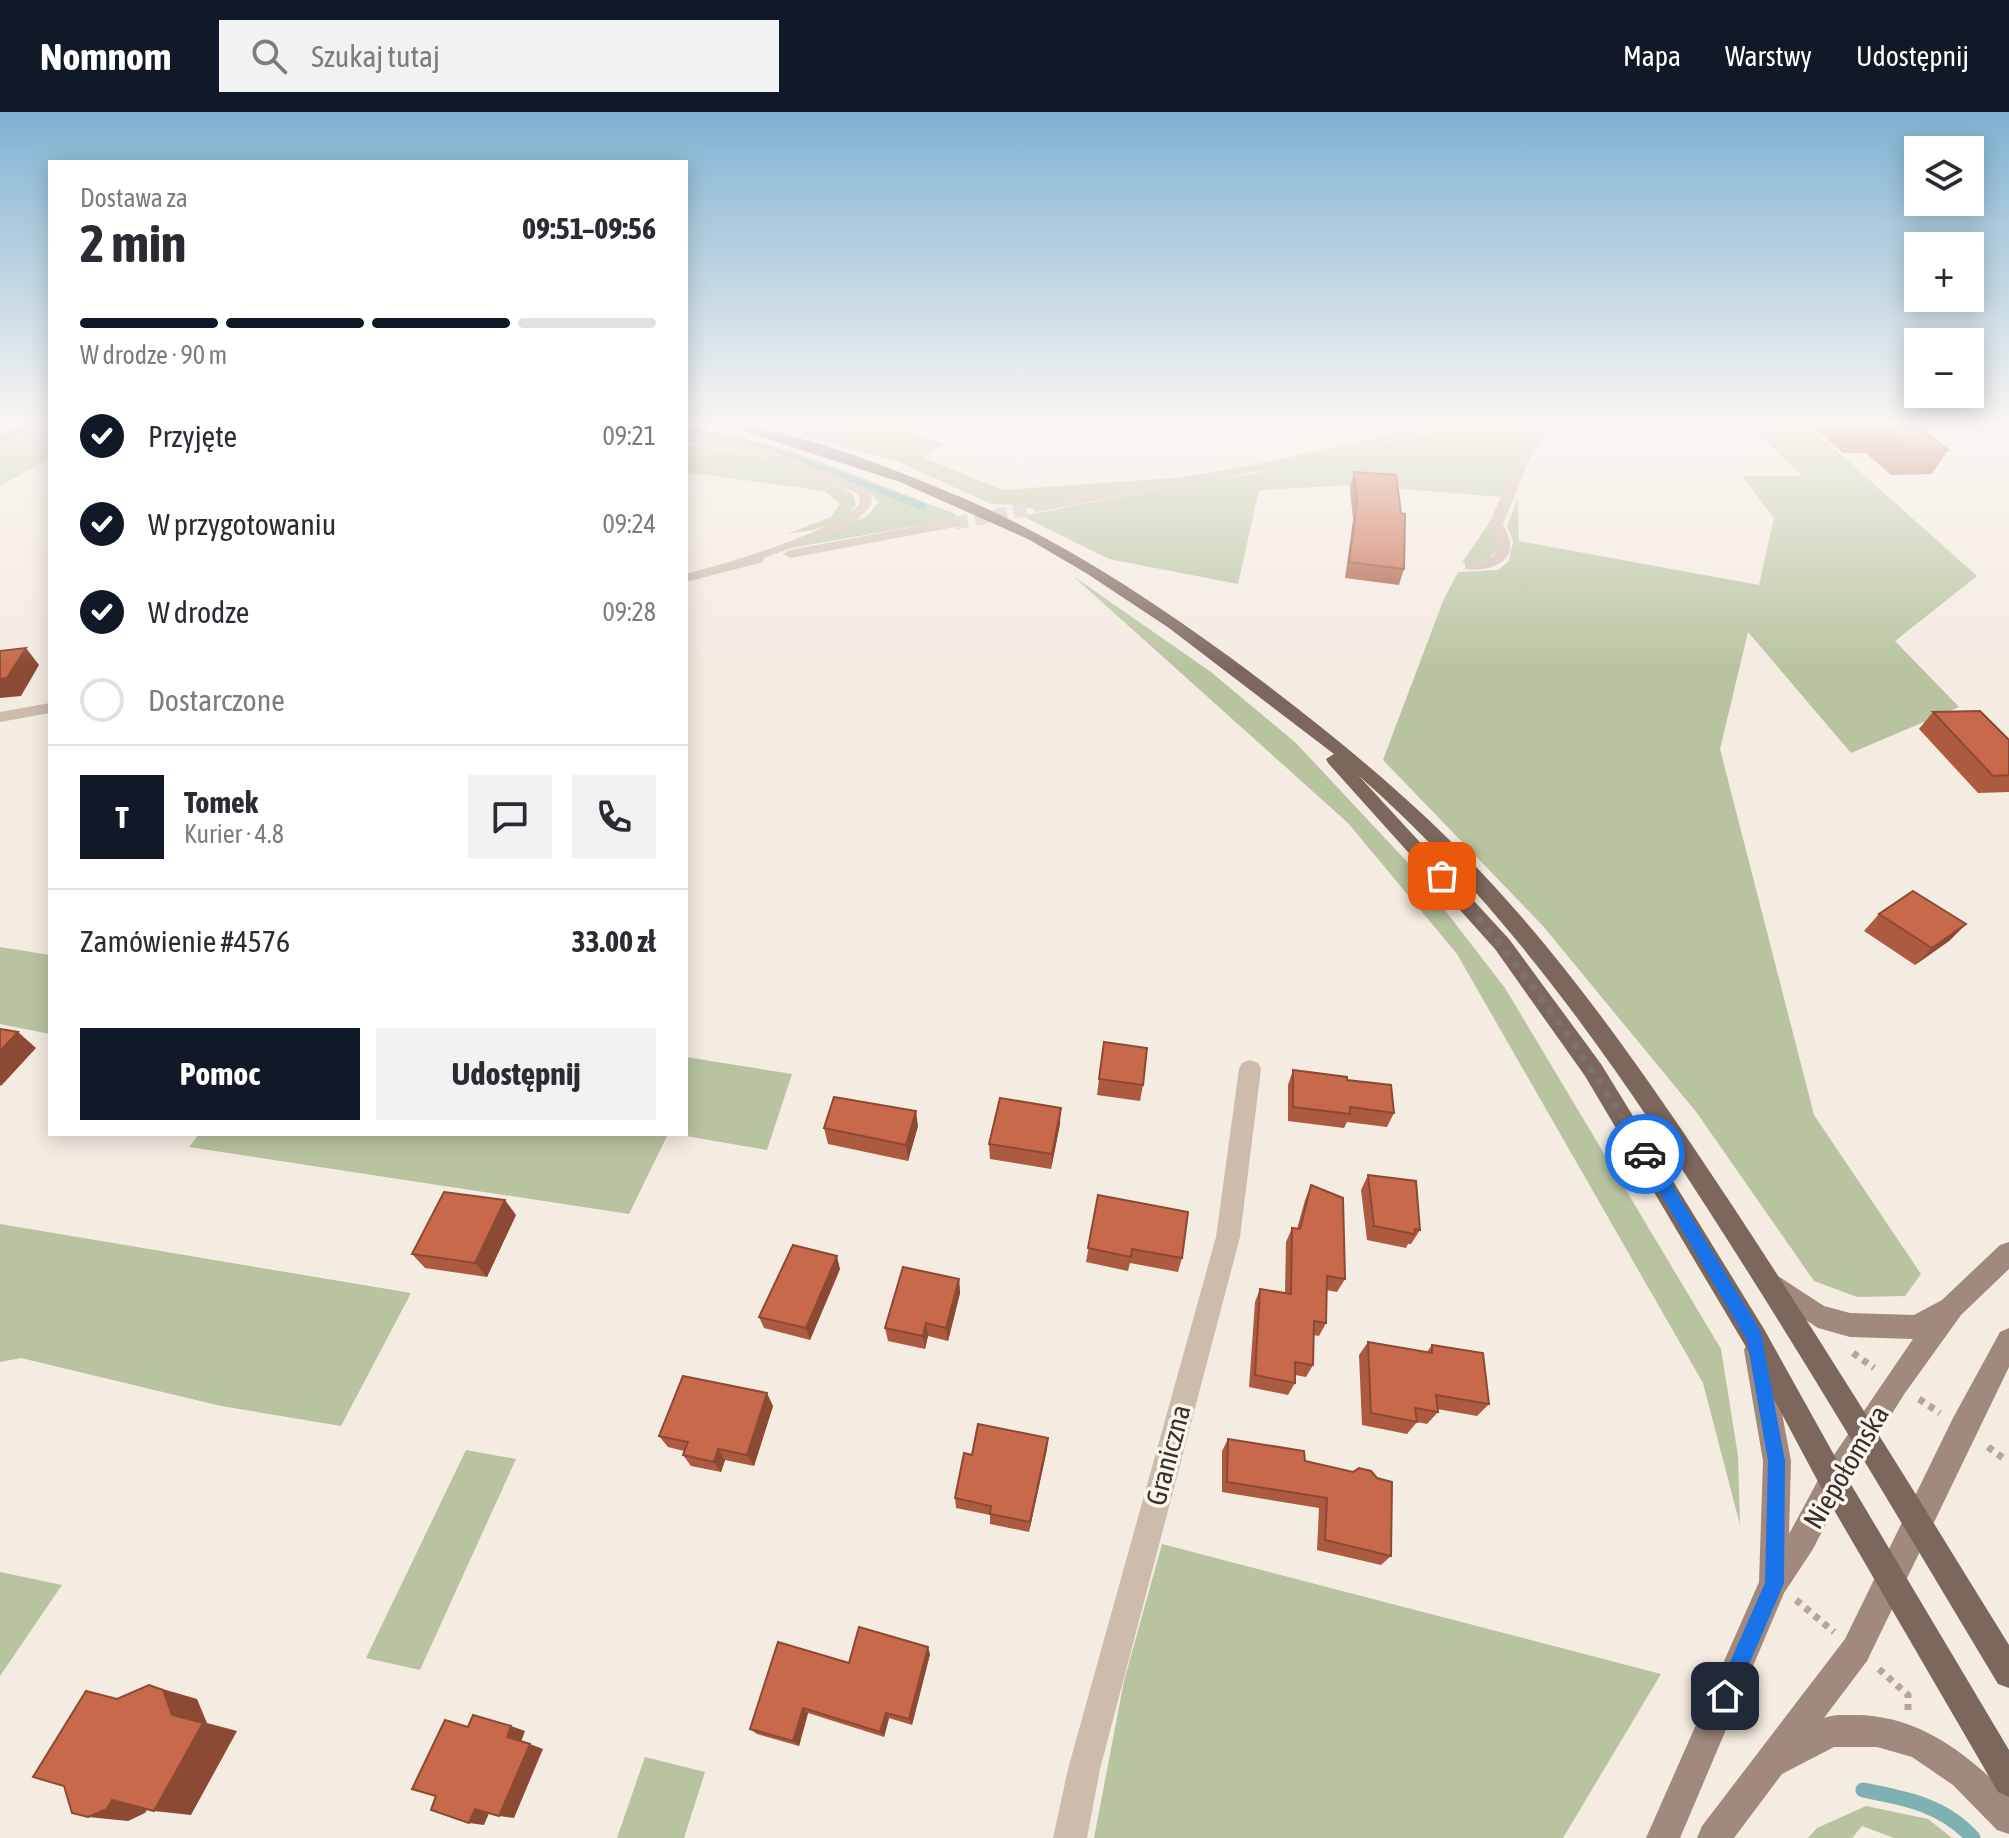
<!DOCTYPE html>
<html lang="pl">
<head>
<meta charset="utf-8">
<style>
  :root { --surface:#fff; --page:#f2f2f3; --text:#2b2b33; --muted:#7c7c81; --line:#e1e1e2; --accent:#111827 }
  body { margin:0; font-family:"Asap Condensed",sans-serif; background:var(--page); color:var(--text); height:100vh; display:flex; flex-direction:column; font-size:30px; white-space:nowrap }
  * { box-sizing:border-box; margin:0 }
  p { font-size:26px; color:var(--muted) }
  .icon { flex:none; width:44px; height:44px; fill:none; stroke:currentColor; stroke-width:2; stroke-linecap:round; stroke-linejoin:round }
  .map { position:relative; flex:1; overflow:hidden }
  .panel { position:absolute; left:48px; top:48px; width:640px; height:976px; display:flex; flex-direction:column; background:var(--surface); border-radius:0px; box-shadow:0 4px 20px #0003 }
  .panel>* { flex:none }
  .fabs { position:absolute; left:1904px; top:24px; display:grid; gap:16px }
  .fabs a { display:grid; place-items:center; width:80px; height:80px; border-radius:0px; background:var(--surface); box-shadow:0 4px 20px #0003; font-size:40px }
  .pin { position:absolute; display:grid; place-items:center; width:68px; height:68px; color:#fff; margin:-34px; border-radius:16px; box-shadow:0 4px 12px #0006 }
  .courier { position:absolute; display:grid; place-items:center; width:80px; height:80px; margin:-40px; border:6px solid #1a73e8; border-radius:50%; background:#fff; color:#222; box-shadow:0 2px 10px #0007 }
  .headline em { font-style:normal; font-weight:700 }
  .headline div { display:flex; flex-direction:column-reverse }
  .headline { display:flex; align-items:center; justify-content:space-between; height:136px; padding:0 32px }
  h1 { font-size:52px; font-weight:700; line-height:60px }
  .bar { display:grid; grid-template-columns:repeat(4,1fr); gap:12px 8px; align-content:center; height:96px; padding:0 32px }
  .bar i { height:10px; border-radius:6px; background:var(--line) }
  .bar .current { background:var(--accent) }
  .bar p { grid-column:span 4 }
  .line { display:flex; align-items:center; gap:20px; padding:0 32px; border-top:2px solid var(--line) }
  .line div { flex:1 }
  .round { display:grid; place-items:center; flex:none; width:84px; height:84px; border-radius:0px; background:var(--page) }
  ol { padding:0 32px; list-style:none }
  li { display:flex; align-items:center; gap:24px; height:88px }
  li p { margin-inline-start:auto }
  li .icon { padding:8px; border-radius:50%; background:var(--accent); color:#fff; stroke-width:4 }
  li:last-child { color:var(--muted) }
  li i { width:44px; height:44px; border:4px solid var(--line); border-radius:50% }
  .cta { display:flex; gap:16px; margin-top:auto; padding:16px 32px }
  .cta a { flex:1; height:92px; border-radius:0px; background:var(--accent); color:#fff; font-size:32px; font-weight:700; line-height:92px; text-align:center }
  .cta a+a { background:var(--page); color:var(--text) }
  header { display:flex; align-items:center; gap:48px; box-sizing:border-box; height:112px; padding:0 40px; background:var(--accent); color:#fff }
  header strong { font-size:38px }
  nav { display:flex; gap:44px; margin-inline-start:auto; font-size:28px }
  .search { width:560px; height:72px; background:var(--page); display:flex; align-items:center; gap:20px; box-sizing:border-box; padding:0 28px; border-radius:0px; color:var(--muted); font-size:30px }
  .map>svg:first-child { display:block }
  .green { fill:#b8c4a0 }
  .lines { fill:none; stroke-linecap:round; stroke-linejoin:round }
  .stream-far1 { stroke:#7fb0b2; stroke-width:7 }
  .stream { stroke:#7fb0b2; stroke-width:15 }
  .minor-tunnel { stroke:#cfc6bd; stroke-width:13; stroke-dasharray:13 7; stroke-linecap:butt }
  .path { stroke:#b9a596; stroke-width:7; stroke-dasharray:6 6; stroke-linecap:butt }
  .minor { fill:#cdbbac; fill-rule:evenodd }
  .secondary { fill:#a18a7d; fill-rule:evenodd }
  .primary { fill:#7d675c; fill-rule:evenodd }
  .wall { fill:#ac5a40 }
  .shaded-wall { fill:#8c4a34 }
  .building { fill:#c8694b; stroke:#8c4a34; stroke-width:2 }
  .route { fill:#1a73e8 }
  .done { stroke:#7c716b; stroke-width:8; stroke-dasharray:0 14.4 }
  .labels { text-anchor:middle; stroke-width:7; stroke-linejoin:round; paint-order:stroke }
  .near-street-label { font-size:28px; fill:#3b302b; stroke:#fbf5ee }
</style>
</head>
<body>
<header>
<strong>Nomnom</strong>
<div class="search"><svg class="icon" aria-label="search" viewBox="0 0 24 24"><circle cx="10" cy="10" r="6"/><path d="M15 15l6 6"/></svg>Szukaj tutaj</div>
<nav><a>Mapa</a><a>Warstwy</a><a>Udostępnij</a></nav>
</header>
<div class="map">
<svg width="2009" height="1726" viewBox="0 0 2009 1726">
  <rect width="100%" height="100%" fill="#f4ebe1"/>
  <g class="green">
    <polygon points="0,314 50,314 50,346 0,374"/>
    <path d="M686,314L798,341L955,402V407L791,436L867,404L879,390C839,349 742,332 686,323Z"/>
    <polygon points="771,314 886,314 945,332 921,345 1003,378 1173,366 1175,368 1022,397 1021,393 991,392 899,350"/>
    <polygon points="1466,314 1536,314 1502,385 1352,373 1259,378 1238,472 1109,447 1022,404 1212,367 1254,362 1290,350"/>
    <polygon points="1751,314 1809,314 1977,464 1895,529 1959,595 1851,641 1748,520 1720,637 1814,1003 1921,1162 1905,1184 1857,1185 1814,1169 1697,1001 1543,814 1383,648 1443,489 1458,460 1498,458 1509,449 1513,429 1507,414 1518,386 1519,429 1759,473 1774,406 1742,364 1802,364"/>
    <path d="M686,332L771,346L810,361L853,382L856,393C838,415 814,418 787,422L831,405L840,392L824,379L686,360Z"/>
    <path d="M1490,409L1498,435C1489,450 1480,451 1462,451Z"/>
    <polygon points="1073,464 1211,560 1296,631 1410,753 1505,876 1721,1237 1738,1344 1740,1413 1703,1271 1457,842 1348,711"/>
    <polygon points="0,835 50,843 50,922 0,912"/>
    <polygon points="686,945 792,962 767,1038 674,1022 686,1022"/>
    <polygon points="199,1022 668,1022 629,1102 189,1035"/>
    <polygon points="0,1112 411,1181 341,1314 221,1294 21,1246 0,1250"/>
    <polygon points="466,1338 516,1347 420,1558 366,1546"/>
    <polygon points="1162,1432 1661,1562 1563,1726 1094,1726 1124,1569"/>
    <polygon points="0,1460 62,1473 0,1564"/>
    <polygon points="645,1645 705,1660 684,1726 617,1726"/>
    <polygon points="1866,1694 1928,1707 1952,1726 1894,1726 1862,1714 1852,1726 1808,1726 1817,1716"/>
  </g>
  <g class="lines">
    <g class="stream-far1">
      <polyline points="686,317 765,335 922,394"/>
      <polyline points="0,327 30,314"/>
    </g>
    <path class="stream" d="M1863,1678C1904,1686 1944,1693 1973,1726"/>
    <polyline class="minor-tunnel" points="955,411 1036,396"/>
    <g class="path">
      <polyline points="1853,1241 1874,1256"/>
      <polyline points="1919,1287 1940,1301"/>
      <polyline points="1988,1335 2003,1346"/>
      <polyline points="1796,1488 1834,1520"/>
      <polyline points="1879,1557 1908,1583 1908,1598"/>
    </g>
    <g class="minor">
      <polygon points="1429,314 1453,314 1259,359 1036,400 1030,396 1036,392 1257,352"/>
      <path d="M1537,314H1549L1531,344L1503,412C1505,417 1510,425 1510,431C1513,454 1482,460 1465,457V451L1481,450L1494,443L1497,432L1489,412L1519,344Z"/>
      <path d="M686,322L771,338L864,375L872,385L871,394L851,414L764,446L763,450L686,470V462C733,449 824,424 859,393L860,385L856,381L764,344L686,330Z"/>
      <polygon points="955,407 960,408 960,414 790,446 783,442 790,438"/>
      <polygon points="50,591 50,601 0,610 0,600"/>
      <polygon points="1250,948 1258,951 1261,957 1240,1125 1100,1657 1087,1726 1053,1726 1068,1657 1216,1125 1239,957 1242,951"/>
    </g>
    <g class="secondary">
      <polygon points="2009,1130 2009,1157 1961,1203 1905,1281 1843,1379 1813,1437 1784,1481 1680,1726 1646,1726 1759,1470 1763,1349 1744,1238 1748,1229 1757,1225 1766,1229 1770,1238 1791,1349 1789,1422 1823,1359 1913,1227 1850,1225 1818,1216 1763,1180 1760,1172 1763,1164 1772,1160 1824,1194 1850,1201 1914,1203 1942,1188 2000,1133"/>
      <path d="M2009,1216V1255L1867,1549L1824,1606C1834,1602 1844,1603 1854,1603C1919,1603 1964,1640 2009,1683V1722L1997,1718L1953,1673L1912,1645L1877,1635H1834L1782,1662L1734,1726H1697L1702,1714L1845,1527L1953,1306L2000,1220Z"/>
    </g>
    <path class="primary" d="M727,314C791,314 903,361 963,386C1059,427 1147,485 1231,546C1324,615 1415,688 1494,774C1583,871 1657,980 1730,1090C1826,1236 1917,1384 2009,1533V1576L1998,1572C1908,1422 1819,1271 1725,1124C1618,956 1508,795 1358,663L1509,827L1601,952L1764,1217L1843,1359L2009,1638V1685L1998,1680L1823,1379L1746,1235L1585,964L1495,837L1328,651L1326,647L1334,642L1169,516L1086,461L1028,427L900,370Z"/>
  </g>
  <g class="wall">
    <polygon points="1812,314 1918,314 1948,338 1932,362 1891,363 1866,341 1843,341"/>
    <polygon points="1354,360 1401,401 1404,457 1399,473 1345,466 1353,408 1350,376"/>
    <polygon points="1933,600 2009,628 2009,680 1978,681 1919,617"/>
    <polygon points="1879,802 1966,812 1949,829 1915,853 1864,819"/>
    <polygon points="1293,958 1347,968 1394,1001 1387,1015 1347,1010 1344,1016 1288,1009 1288,973"/>
    <polygon points="1099,967 1143,973 1140,989 1097,983"/>
    <polygon points="1060,1012 1051,1057 990,1047 989,1032"/>
    <polygon points="918,1014 908,1049 828,1032 824,1016"/>
    <polygon points="1368,1063 1420,1118 1411,1132 1408,1132 1406,1136 1367,1128 1361,1078"/>
    <polygon points="1311,1073 1345,1167 1337,1180 1326,1178 1326,1211 1319,1224 1313,1223 1313,1253 1306,1265 1295,1263 1295,1271 1288,1283 1249,1275 1255,1190 1260,1177 1285,1181 1286,1130 1292,1116 1297,1117 1305,1088"/>
    <polygon points="1098,1083 1182,1146 1178,1160 1130,1151 1128,1159 1086,1150"/>
    <polygon points="516,1103 487,1165 425,1156 412,1142"/>
    <polygon points="840,1157 810,1228 764,1216 759,1205"/>
    <polygon points="959,1167 960,1181 948,1229 928,1224 925,1237 888,1229 885,1216"/>
    <polygon points="1368,1230 1427,1240 1432,1233 1489,1292 1477,1304 1437,1297 1438,1300 1427,1312 1417,1310 1407,1322 1362,1313 1359,1243"/>
    <polygon points="773,1294 754,1354 725,1348 721,1360 691,1354 683,1343 684,1339 668,1335 659,1324"/>
    <polygon points="1048,1326 1047,1337 1029,1420 990,1412 990,1403 956,1396 955,1386 972,1343"/>
    <polygon points="1228,1327 1305,1349 1391,1444 1381,1453 1317,1438 1319,1396 1222,1380 1222,1339"/>
    <polygon points="930,1542 912,1613 889,1606 884,1625 808,1601 799,1634 757,1622 750,1617 849,1551"/>
  </g>
  <g class="shaded-wall">
    <polygon points="26,536 39,553 21,584 0,586 0,567"/>
    <polygon points="1966,812 1949,829 1915,853 1932,836"/>
    <polygon points="18,920 36,936 1,974 0,973 0,939"/>
    <polygon points="1061,996 1060,1012 1051,1057 1052,1042"/>
    <polygon points="916,999 918,1014 908,1049 906,1033"/>
    <polygon points="505,1088 516,1103 487,1165 475,1151"/>
    <polygon points="837,1144 840,1157 810,1228 806,1216"/>
    <polygon points="959,1167 960,1181 948,1229 946,1216"/>
    <polygon points="926,1211 928,1224 925,1237 923,1224"/>
    <polygon points="767,1281 773,1294 754,1354 747,1343"/>
    <polygon points="1048,1326 1047,1337 1029,1420 1030,1410"/>
    <polygon points="718,1337 725,1348 721,1360 714,1350"/>
    <polygon points="928,1535 930,1542 912,1613 909,1607"/>
    <polygon points="149,1573 197,1587 207,1611 237,1619 191,1703 154,1699 172,1603"/>
    <polygon points="803,1596 808,1601 799,1634 793,1629"/>
    <polygon points="886,1601 889,1606 884,1625 880,1620"/>
    <polygon points="511,1614 525,1619 521,1630 507,1625"/>
    <polygon points="530,1632 543,1637 514,1706 499,1704"/>
    <polygon points="112,1688 151,1692 145,1701 128,1709 88,1705"/>
    <polygon points="475,1697 490,1699 484,1713 469,1711"/>
  </g>
  <g class="building">
    <polygon points="1853,314 1918,314 1948,338 1907,338 1881,316 1857,317"/>
    <polygon points="1354,360 1396,363 1401,401 1405,402 1404,457 1349,450 1357,392"/>
    <polygon points="26,536 7,566 0,567 0,539"/>
    <polygon points="1980,599 2009,628 2009,663 1993,664 1933,600"/>
    <polygon points="1913,779 1966,812 1932,836 1879,802"/>
    <polygon points="0,917 18,920 0,939"/>
    <polygon points="1104,930 1147,936 1143,973 1099,967"/>
    <polygon points="1293,958 1347,965 1347,968 1391,973 1394,1001 1350,995 1350,1002 1293,995"/>
    <polygon points="834,985 916,999 906,1033 824,1016"/>
    <polygon points="1000,986 1061,996 1052,1042 989,1032"/>
    <polygon points="1368,1063 1416,1069 1420,1118 1415,1117 1414,1122 1374,1114"/>
    <polygon points="1311,1073 1343,1086 1345,1167 1327,1164 1326,1211 1314,1209 1313,1253 1295,1250 1295,1271 1255,1263 1260,1177 1291,1182 1292,1116 1300,1117"/>
    <polygon points="444,1080 505,1088 475,1151 412,1142"/>
    <polygon points="1098,1083 1188,1100 1182,1146 1132,1137 1131,1145 1088,1136"/>
    <polygon points="793,1133 837,1144 806,1216 759,1205"/>
    <polygon points="903,1155 959,1167 946,1216 926,1211 923,1224 885,1216"/>
    <polygon points="1368,1230 1432,1241 1432,1233 1483,1241 1489,1292 1436,1283 1438,1300 1415,1296 1417,1310 1371,1301"/>
    <polygon points="683,1264 767,1281 747,1343 718,1337 714,1350 683,1343 688,1330 659,1324"/>
    <polygon points="978,1312 1048,1326 1030,1410 990,1402 991,1394 955,1386 964,1341 972,1343"/>
    <polygon points="1228,1327 1304,1339 1305,1349 1353,1360 1359,1356 1371,1359 1377,1366 1392,1370 1391,1444 1325,1428 1327,1386 1227,1370"/>
    <polygon points="859,1515 928,1535 909,1607 886,1601 880,1620 803,1596 793,1629 750,1617 778,1530 849,1551"/>
    <polygon points="149,1573 163,1578 172,1603 203,1611 154,1699 112,1688 107,1697 88,1705 72,1701 64,1674 33,1665 86,1579 117,1587"/>
    <polygon points="473,1603 511,1614 507,1625 530,1632 499,1704 475,1697 469,1711 431,1698 436,1684 412,1677 445,1608 468,1615"/>
  </g>
  <linearGradient id="sky" x2="0" y2="1"><stop stop-color="#7eb2d2"/><stop offset="0.56" stop-color="#faf6f2"/><stop offset="1" stop-color="#faf6f2" stop-opacity="0"/></linearGradient>
  <rect width="2009" height="556" fill="url(#sky)"/>
  <polygon class="route" points="1645,1036 1651,1038 1761,1220 1785,1349 1784,1471 1732,1592 1725,1594 1718,1592 1715,1584 1765,1471 1768,1349 1747,1228 1640,1047 1640,1038"/>
  <g class="lines">
    <path class="done" d="M1442,764C1520,851 1585,943 1645,1042"/>
  </g>
  <g class="labels">
    <g class="near-street-label">
      <text transform="translate(1168 1343) rotate(-75)" y="10">Graniczna</text>
      <text transform="translate(1846 1355) rotate(-59)" y="10">Niepołomska</text>
    </g>
  </g>
</svg>
<div class="fabs">
<a><svg class="icon" aria-label="layers" viewBox="0 0 24 24"><path d="M12 4l9 5-9 5-9-5zM3 14l9 5 9-5"/></svg></a>
<a>+</a>
<a>−</a>
</div>
<div class="pin" style="left:1442px;top:764px;background:#ea580c"><svg class="icon" aria-label="bag" viewBox="0 0 24 24"><path d="M5 8h14l-1 12H6zM9 8a3 3 0 0 1 6 0"/></svg></div>
<div class="pin" style="left:1725px;top:1584px;background:#1f2937"><svg class="icon" aria-label="home" viewBox="0 0 24 24"><path d="M3 11l9-7 9 7M6 9v11h12V9"/></svg></div>
<div class="courier" style="left:1645px;top:1042px"><svg class="icon" aria-label="car" viewBox="0 0 24 24"><path d="M5 17H2v-5l4-1 3-4h7l3 4 3 1v5h-3M9 17h6M6 11h13"/><circle cx="7" cy="17" r="2"/><circle cx="17" cy="17" r="2"/></svg></div>
<section class="panel">
<div class="headline"><div><h1>2 min</h1><p>Dostawa za</p></div><em>09:51–09:56</em></div>
<div class="bar"><i class="current"></i><i class="current"></i><i class="current"></i><i></i><p>W drodze · 90 m</p></div>
<ol>
<li><svg class="icon" aria-label="check" viewBox="0 0 24 24"><path d="M5 12l5 5 9-10"/></svg>Przyjęte<p>09:21</p></li>
<li><svg class="icon" aria-label="check" viewBox="0 0 24 24"><path d="M5 12l5 5 9-10"/></svg>W przygotowaniu<p>09:24</p></li>
<li><svg class="icon" aria-label="check" viewBox="0 0 24 24"><path d="M5 12l5 5 9-10"/></svg>W drodze<p>09:28</p></li>
<li><i></i>Dostarczone</li>
</ol>
<div class="line" style="height:144px"><b class="round" style="background:var(--accent);color:#fff">T</b><div><b>Tomek</b><p>Kurier · 4.8</p></div><a class="round"><svg class="icon" aria-label="chat" viewBox="0 0 24 24"><path d="M4 5h16v11H9l-5 4z"/></svg></a><a class="round"><svg class="icon" aria-label="phone" viewBox="0 0 24 24"><path d="M5 4h4l2 5-3 2q2 4 5 5l2-3 5 2v4C11 20 4 13 5 4z"/></svg></a></div>
<div class="line" style="height:104px"><div>Zamówienie #4576</div><b>33.00 zł</b></div>
<div class="cta"><a>Pomoc</a><a>Udostępnij</a></div>
</section>
</div>
</body>
</html>
